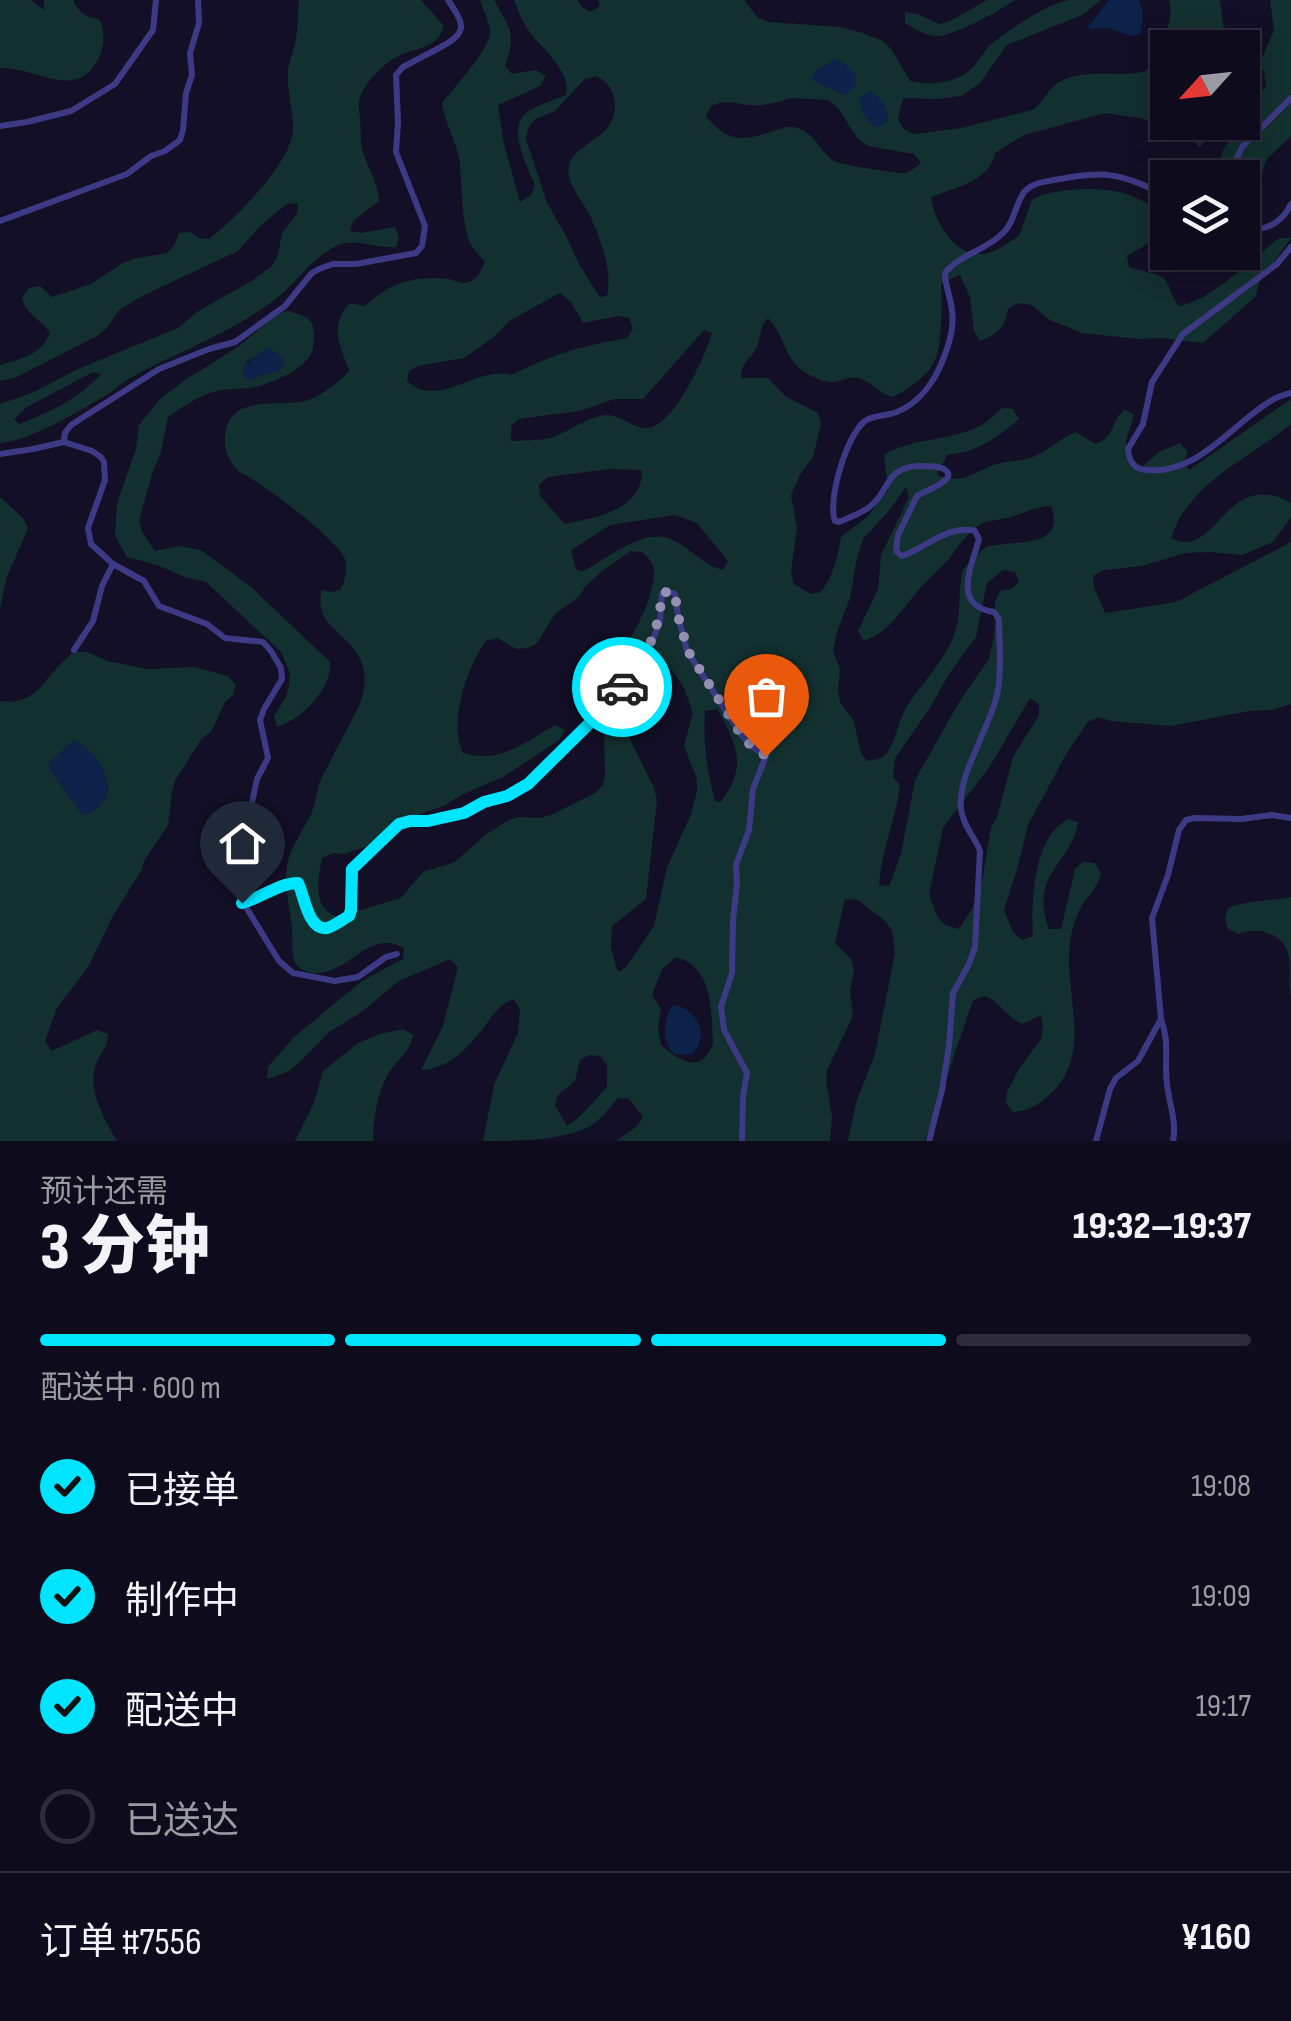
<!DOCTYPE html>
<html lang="zh">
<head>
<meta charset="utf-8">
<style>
  :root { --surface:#0e0b1c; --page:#1c1929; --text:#f1f3f6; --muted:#9b9ba3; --line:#2e2b3b; --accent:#00e5ff }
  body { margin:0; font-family:"Sofia Sans Condensed","Noto Sans SC",sans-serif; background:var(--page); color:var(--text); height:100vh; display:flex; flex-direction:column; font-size:38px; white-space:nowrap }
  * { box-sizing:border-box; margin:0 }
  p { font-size:32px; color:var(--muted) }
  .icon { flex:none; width:55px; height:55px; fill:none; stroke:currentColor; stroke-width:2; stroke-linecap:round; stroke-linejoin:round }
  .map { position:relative; height:1141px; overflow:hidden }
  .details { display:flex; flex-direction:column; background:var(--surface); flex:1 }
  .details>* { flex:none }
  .needle { width:65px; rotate:243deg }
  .tools { position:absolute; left:1150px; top:30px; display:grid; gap:20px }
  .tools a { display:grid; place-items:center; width:110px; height:110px; border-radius:0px; background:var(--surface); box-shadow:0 5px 25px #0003,0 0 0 2px var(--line); font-size:50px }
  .pin { position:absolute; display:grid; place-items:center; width:85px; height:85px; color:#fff; margin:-102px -42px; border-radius:50% 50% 50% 0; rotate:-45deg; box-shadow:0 0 10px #0007 }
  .pin .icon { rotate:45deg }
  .courier { position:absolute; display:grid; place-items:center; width:100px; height:100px; margin:-50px; border:8px solid #00e5ff; border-radius:50%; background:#fff; color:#222; box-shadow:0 2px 12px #0007 }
  .head em { font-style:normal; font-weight:800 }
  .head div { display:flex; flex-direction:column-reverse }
  .head { display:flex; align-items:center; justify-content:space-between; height:170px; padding:0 40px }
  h1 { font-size:65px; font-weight:800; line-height:75px }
  .bar { display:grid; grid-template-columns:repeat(4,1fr); gap:15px 10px; align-content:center; height:120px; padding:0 40px }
  .bar i { height:12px; border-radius:8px; background:var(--line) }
  .bar .selected { background:var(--accent) }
  .bar p { grid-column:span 4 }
  .line { display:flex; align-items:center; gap:25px; padding:0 40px; border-top:2px solid var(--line) }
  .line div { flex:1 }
  ol { padding:0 40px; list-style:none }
  li { display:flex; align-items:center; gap:30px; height:110px }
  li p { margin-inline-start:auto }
  li .icon { padding:10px; border-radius:50%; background:var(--accent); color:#111; stroke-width:4 }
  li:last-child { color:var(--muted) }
  li i { width:55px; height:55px; border:5px solid var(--line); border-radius:50% }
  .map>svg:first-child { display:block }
  .green { fill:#12302f; fill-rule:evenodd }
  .water { fill:#0c2248 }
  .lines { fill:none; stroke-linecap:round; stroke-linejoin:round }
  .street { stroke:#3d3a85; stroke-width:6 }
  .done { stroke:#948fb3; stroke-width:10; stroke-dasharray:0 18 }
  .route { stroke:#00e5ff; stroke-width:12 }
</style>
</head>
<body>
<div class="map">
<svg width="1291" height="1141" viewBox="0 0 1291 1141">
  <rect width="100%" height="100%" fill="#130f26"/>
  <g class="green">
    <path d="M0,0H31L44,10V0H73C79,13 85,17 99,19C105,30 105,44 99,57C78,103 37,67 0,68Z"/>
    <path d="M299,0H421L444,26C438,48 419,47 401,55C387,61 373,74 365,87C358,98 358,104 360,117C361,127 360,138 362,149C367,167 378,182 379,201L353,221L350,231L362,233L395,227L399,237L396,247C375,249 356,237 336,246C313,257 298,281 278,297C234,332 179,351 130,378C121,383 114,391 105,396C79,411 29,441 0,443V404L34,392L78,369L178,328L197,312L253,280L272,266L278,255L282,233L297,214L298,203L287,204L261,225L238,251L140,297L119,310L106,329L97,336L17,377L0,381V365C20,359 42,355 50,333C41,319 27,316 22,298L29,288L40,286L52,297L91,284L121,264L133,259L167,253L175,244L179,233L190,232L198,238L209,239C234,221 291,162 293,131C294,110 286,89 288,69C290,59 294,49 296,39C298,26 298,13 299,0ZM93,372L101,374C80,398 48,413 19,424L14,419L27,407Z"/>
    <path d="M480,0H494C510,29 517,33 505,66L512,74L536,70L546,76L540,86L498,105L503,140L520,202L531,195L535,185C528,168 509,132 523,116C532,106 553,101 566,95C571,69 542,50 529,31C522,22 518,10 514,0H578L581,6L590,12L600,6L598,0H744L758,18L769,22L840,27L862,33L883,41L892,50L910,81C931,86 961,83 975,65C982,57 985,48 995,41C1013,28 1048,3 1069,0C1080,0 1091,0 1101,0L1082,15L1007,45L980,83L961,96L937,99L903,98L898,119L904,129L914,134L961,128L1032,110C1044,103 1047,89 1059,82C1087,67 1118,79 1146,71C1158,55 1176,20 1169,0H1220L1225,39L1218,47L1168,48V122L1210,123L1207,138L1200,147L1179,131L1139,118L1105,113L1024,135L995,153C989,182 956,187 931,197C934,221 954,256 982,254C995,254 1008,242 1019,236L1032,200C1053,187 1106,186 1129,195C1142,200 1153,207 1167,210V242L1149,243L1127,256L1129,267C1138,271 1154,272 1162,277C1171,283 1170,298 1180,306C1214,298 1251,260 1279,238H1291L1259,283L1256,296L1203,343L1161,338L1138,339L1082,333L1050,320L1031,305L1018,303L1008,309C1005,327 997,335 980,341L974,331L970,297L960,275L941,283C942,301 942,342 936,358C930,375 908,389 893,397C879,394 871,381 858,378C849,376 843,381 834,382C821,383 800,372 792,360C782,346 782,332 768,318C758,328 762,337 756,349C749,361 741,363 741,378H768L785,396L818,413L821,424L813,457L800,475L791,495L797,528L791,572L794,584L811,594L821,592C834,575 837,558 841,537L867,517L888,490L884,455C914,436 954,442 983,424C990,420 996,413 1002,408L1013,409L1019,419C994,440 980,451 947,455L937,475C968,485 971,472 997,464C1009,460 1024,462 1035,456C1050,449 1060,438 1076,432L1095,444C1116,436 1110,422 1125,409L1134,415L1126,441L1128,455L1142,467L1159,452L1180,443L1188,452L1184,461L1189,470L1291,399V424C1249,459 1189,482 1171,538C1218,562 1224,466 1291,503V517L1273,542L1242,555L1209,552L1185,553L1142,566L1104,570L1093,576L1094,587L1105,613L1176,602L1291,542V704L1272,710L1249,711L1171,726L1111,721L1098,717L1088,722L1068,751L1028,825L1018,866L1004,910L1013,932L1022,940L1033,936C1031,902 1033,837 1068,819L1078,822C1073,863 1028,873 1049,929H1061L1075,869L1083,862L1095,863L1101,874C1097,890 1084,898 1078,913C1074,922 1071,934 1070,943C1063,995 1096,1056 1047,1097C1036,1106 1028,1111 1013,1112L1006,1103L1007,1092L1019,1069L1041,1039L1043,1026L1041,1015L1022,1024C1007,1017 1000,1002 985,996L973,1000L925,1141H848L856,1103L875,1054L895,953L892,930L885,921L858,900L845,899L835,943L851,959L854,970L850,992L853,1016L827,1070L826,1081L832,1117L830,1141H616L636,1127L643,1117L629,1099L618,1098C610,1107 602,1118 591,1126C561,1141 518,1141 483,1141L494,1085L518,1033L520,1009L514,999C499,1004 494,1014 485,1026C469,1047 449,1069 421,1070L443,1026L458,967L450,959L399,981L359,1014L329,1032L298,1064L289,1071L267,1079L268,1067L294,1037L362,981L403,959L404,948C370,929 352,970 319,973C309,974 297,970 294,960C291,951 293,938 292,928C290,908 284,887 287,866C290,848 302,832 310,816C316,805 316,791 321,779L359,706C386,635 308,639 322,590L333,592L341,589C345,579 349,568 344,557C333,536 261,482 238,471C228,460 224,449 225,435C229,394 277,407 305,401C318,398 342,381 349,370C339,344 329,326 350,303L364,306C371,301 377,296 384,291C400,280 428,276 448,279C456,280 462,286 471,281C478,278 482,269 485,262C480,256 474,250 470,243C463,230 461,181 460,164C458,144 445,125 442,103C454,87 491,49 490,31C489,21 483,9 480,0ZM596,76C606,81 611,86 614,98C622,138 574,142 569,165C565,182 582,200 589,214C600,237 613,271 607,296L600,297L580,266L565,234L547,203L526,139L528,128L535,119L555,111L585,79ZM792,98L828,100L837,107L858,139L868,146L914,154L921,163C915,168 909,173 901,173C890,172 839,165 832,160C819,149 811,127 790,127C783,127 774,131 767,133C738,142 725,140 706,116L711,106C727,99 735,104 751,105C764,107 780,101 792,98ZM560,293L571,302L583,323L618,316L629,318L633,328L627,338C581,346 553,354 511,375C477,365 439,410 407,381L409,371L418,366L464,358L494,337L509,321ZM704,330L712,333C705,356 672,433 643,428C628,425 615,411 600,416C582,420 567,433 550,438C538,441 524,440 511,441V426L519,419L580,411L614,399H643ZM609,469L642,470C642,511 596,517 565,524L540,496L539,485L548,477ZM906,487L909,497L881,555L878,589L858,631L864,641C894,630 904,604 925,583C932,575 940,569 947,561C957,549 964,536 978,526C989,518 1002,521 1014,516C1027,512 1038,506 1051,506C1067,551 1011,539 987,547C980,550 975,556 970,562C965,568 963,568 962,575C958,592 961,611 956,629C948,658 922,682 906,708C898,721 897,738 888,751C884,758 876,760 868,761L861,754L854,721L840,702L838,691L840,669L833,650L837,632L850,598L856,562L863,539L888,512ZM675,515L697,523L728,561L723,570C704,565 692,550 675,541C645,524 607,560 581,572L576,569L571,550L610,525ZM631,551L642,552C648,557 654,563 654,572C654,592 639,627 627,642L632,653L663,663L672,670L685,690L693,713L684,746L697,779V791L691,814L667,868L654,926L627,966L619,972L617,970L611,948L612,926L646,899L657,800L654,788L630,739L623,717L610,718L604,728L605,774L603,785L595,793L551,815L540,818L517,817L505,822L484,836L455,862L423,872L401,898L337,917C312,907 318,880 322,858L333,853L344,854L371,845L422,813L443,806L463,794L503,777L559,740L565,730L555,725C524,743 500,764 463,753C448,724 467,666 486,641L497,638L516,649L528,648L537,643L555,614L579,597L584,588L602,571ZM1003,570L1015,572L1019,582L1011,589L1000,591L995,602L994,637L989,659L961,699L915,780L901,854L889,886L879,885C881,851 896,819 900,785L893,777L895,758L930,708L949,674L976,637L987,583ZM1030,698L1039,704V715L1013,757L997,817L991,827L982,882L972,909L959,929L945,925L937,916L929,894L943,828L990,766ZM717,709C737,745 748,766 721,802L715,801C707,771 703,743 705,711ZM676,957C714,967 711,1012 713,1044C701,1075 680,1061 661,1045L658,1027L661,1009L652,995L662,969ZM589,1055L600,1056L607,1065V1087C595,1099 580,1119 567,1126L555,1105L558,1095L575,1081L580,1060Z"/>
    <path d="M987,0H1015C1000,10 952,38 935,36C924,35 914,28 905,23V12L918,14L939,24L950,21Z"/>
    <path d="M1270,0H1291V136L1267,159L1250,204L1244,213L1242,178L1222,177C1217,163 1221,151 1230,139L1223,123L1242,122C1244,108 1257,97 1266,86L1264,70L1243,73V64L1263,56L1274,30Z"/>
    <path d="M287,311C300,315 314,316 314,333C314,334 313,348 313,349C307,369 274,382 255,387C242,390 229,388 216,391C197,397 183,406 168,417L161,452L152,474L139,521L142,532L155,551L179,546L201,550L251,587L330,662C333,688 301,720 277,727L274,716L286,697L289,685L290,673L281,652L206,582L184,577L160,566L127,557L115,536L117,503L136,449L139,425L161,398L188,378L238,347L276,315ZM270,348L280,370L247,380V361Z"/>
    <polygon points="0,497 23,518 28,528 6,579 0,610"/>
    <path d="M75,652H87L108,661L147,669L194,667L228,676L236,685L233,695L225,702L211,732L202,738L175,781L172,791L168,825L145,859L141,871L114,914L88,967L57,1008L45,1041L52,1051L97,1030L108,1034C108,1048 100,1052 96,1064C87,1091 104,1118 117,1141H0V701C41,707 46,670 75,652ZM74,740C90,756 106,767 108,790L81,813L50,770L49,763Z"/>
    <path d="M1291,897V997C1288,984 1291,970 1289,957C1284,932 1258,927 1238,934L1228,929L1225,919L1228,908C1241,901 1273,901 1291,897Z"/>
    <path d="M403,1029L413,1035C410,1053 395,1061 387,1076C377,1095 373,1120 373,1141H295L314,1103L323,1071L358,1043L380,1034Z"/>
  </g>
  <g class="water">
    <polygon points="1109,0 1139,0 1143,13 1141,34 1130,36 1109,28 1089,29 1088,27"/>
    <path d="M836,59C854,68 867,82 844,95L812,80V77L819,68Z"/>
    <path d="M870,91C881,96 888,108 888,120L881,126L874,127C865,120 860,109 859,98Z"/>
    <polygon points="270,348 281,356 285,363 280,370 247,380 243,374 244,366 256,355"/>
    <path d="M74,740C104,755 127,800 85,815L81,813L50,770L49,763Z"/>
    <path d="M673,1005C698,1009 711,1036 691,1055L674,1054C661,1041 663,1019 673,1005Z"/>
  </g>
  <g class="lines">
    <g class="street">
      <polyline points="0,126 27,122 71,111 115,84 153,30 156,0"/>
      <polyline points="1228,178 1242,147 1291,98"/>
      <polyline points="0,221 127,174 151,156 165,151 180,140 183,130 186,93 192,75 190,53 199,23 198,0"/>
      <path d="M1242,227C1263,234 1282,223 1291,204"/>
      <path d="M1291,247L1277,264L1183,334L1152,382L1143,424L1128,449C1129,461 1133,469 1146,470C1198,475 1230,426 1269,402C1276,397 1283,395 1291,393"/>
      <path d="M64,442L65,433L71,425L159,369L209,349L235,342L285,306L312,273L319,269L333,264H356L416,253L422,246L425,226L396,152L398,122L396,75L403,67C416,60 428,54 441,47C469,32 464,24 448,0"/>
      <polyline points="0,454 33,449 64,442 92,451 101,457 104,462 105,480 88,528 91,544 113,564 144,581 159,606 207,624 225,638 263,642 271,651 281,668 282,679 264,709 260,720 268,758 257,779 250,812 230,863 230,874 236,891 279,961 293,973 335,981 358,977 386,957 397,954"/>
      <polyline points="74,650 93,621 102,586 113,564"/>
      <path d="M242,903C261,898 279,884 298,883C305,896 308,935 331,926C340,922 346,918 351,910L352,869L399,824L410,821H428L464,813L484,802L507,796L533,781L612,701L649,650L660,621L662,593L665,590L675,594L678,616L687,651L740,733L751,746L766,756L753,789L749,830L736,865L737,884L733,920L732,973L721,1007L724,1030L747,1073L743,1096L742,1141"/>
      <path d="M929,1141L942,1090L949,1046L953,993L969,964L975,947L980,851C974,836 963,825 961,809C957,774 992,726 998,690C1002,667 999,642 999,619L994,612C951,606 972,566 979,539L975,531C949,524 925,548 902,556L896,551L898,535L917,496C924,491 961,479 944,469C939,466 926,466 920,466C883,467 891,492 868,508C859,514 848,518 839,522L835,521C827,500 847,434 865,421C874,415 884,416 894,413C914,406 929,389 938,371C946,354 955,330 952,311C951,298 945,286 945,273C960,254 987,250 1003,233C1015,222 1015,203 1025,191C1033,183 1043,182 1054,180C1108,170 1118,173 1168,196"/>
      <polyline points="1096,1141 1110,1089 1116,1078 1138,1061 1161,1019"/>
      <path d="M1173,1141C1177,1121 1169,1104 1167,1084C1164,1060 1170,1042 1161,1019L1152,918L1168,875L1179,830L1186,820L1194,818L1241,819L1272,815L1291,818"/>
    </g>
  </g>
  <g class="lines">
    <path class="done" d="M622,687C647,653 658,637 662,593L671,591L675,594L678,616L688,651L740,733L751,746L766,756"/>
    <path class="route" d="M242,903C261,898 279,883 298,883C304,894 308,931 327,928C333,927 343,919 349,916L351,910L352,869L399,824L410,821H428L464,813L484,802L507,796L528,784L612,701L622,687"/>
  </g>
</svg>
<div class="tools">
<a><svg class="needle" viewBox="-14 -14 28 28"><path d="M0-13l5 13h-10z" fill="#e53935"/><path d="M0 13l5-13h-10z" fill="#9b9ba3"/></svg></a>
<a><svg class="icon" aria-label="layers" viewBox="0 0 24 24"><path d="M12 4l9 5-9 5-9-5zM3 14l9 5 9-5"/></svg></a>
</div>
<div class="pin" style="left:766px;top:756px;background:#ea580c"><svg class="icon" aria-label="bag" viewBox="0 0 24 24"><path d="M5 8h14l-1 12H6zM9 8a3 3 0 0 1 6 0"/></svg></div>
<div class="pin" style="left:242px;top:903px;background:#1f2937"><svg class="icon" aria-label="home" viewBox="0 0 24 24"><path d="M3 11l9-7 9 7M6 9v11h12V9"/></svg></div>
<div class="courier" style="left:622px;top:687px"><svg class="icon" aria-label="car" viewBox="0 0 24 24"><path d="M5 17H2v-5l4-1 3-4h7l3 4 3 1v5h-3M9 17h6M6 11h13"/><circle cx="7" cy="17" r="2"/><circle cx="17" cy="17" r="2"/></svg></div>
</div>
<section class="details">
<div class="head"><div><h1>3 分钟</h1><p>预计还需</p></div><em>19:32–19:37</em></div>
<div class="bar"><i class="selected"></i><i class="selected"></i><i class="selected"></i><i></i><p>配送中 · 600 m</p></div>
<ol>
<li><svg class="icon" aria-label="check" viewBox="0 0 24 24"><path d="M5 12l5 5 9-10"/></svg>已接单<p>19:08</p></li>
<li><svg class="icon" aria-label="check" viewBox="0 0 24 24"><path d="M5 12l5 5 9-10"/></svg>制作中<p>19:09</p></li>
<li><svg class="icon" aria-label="check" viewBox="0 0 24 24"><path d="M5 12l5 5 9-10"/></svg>配送中<p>19:17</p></li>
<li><i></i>已送达</li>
</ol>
<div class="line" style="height:130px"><div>订单 #7556</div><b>¥160</b></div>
</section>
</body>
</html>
